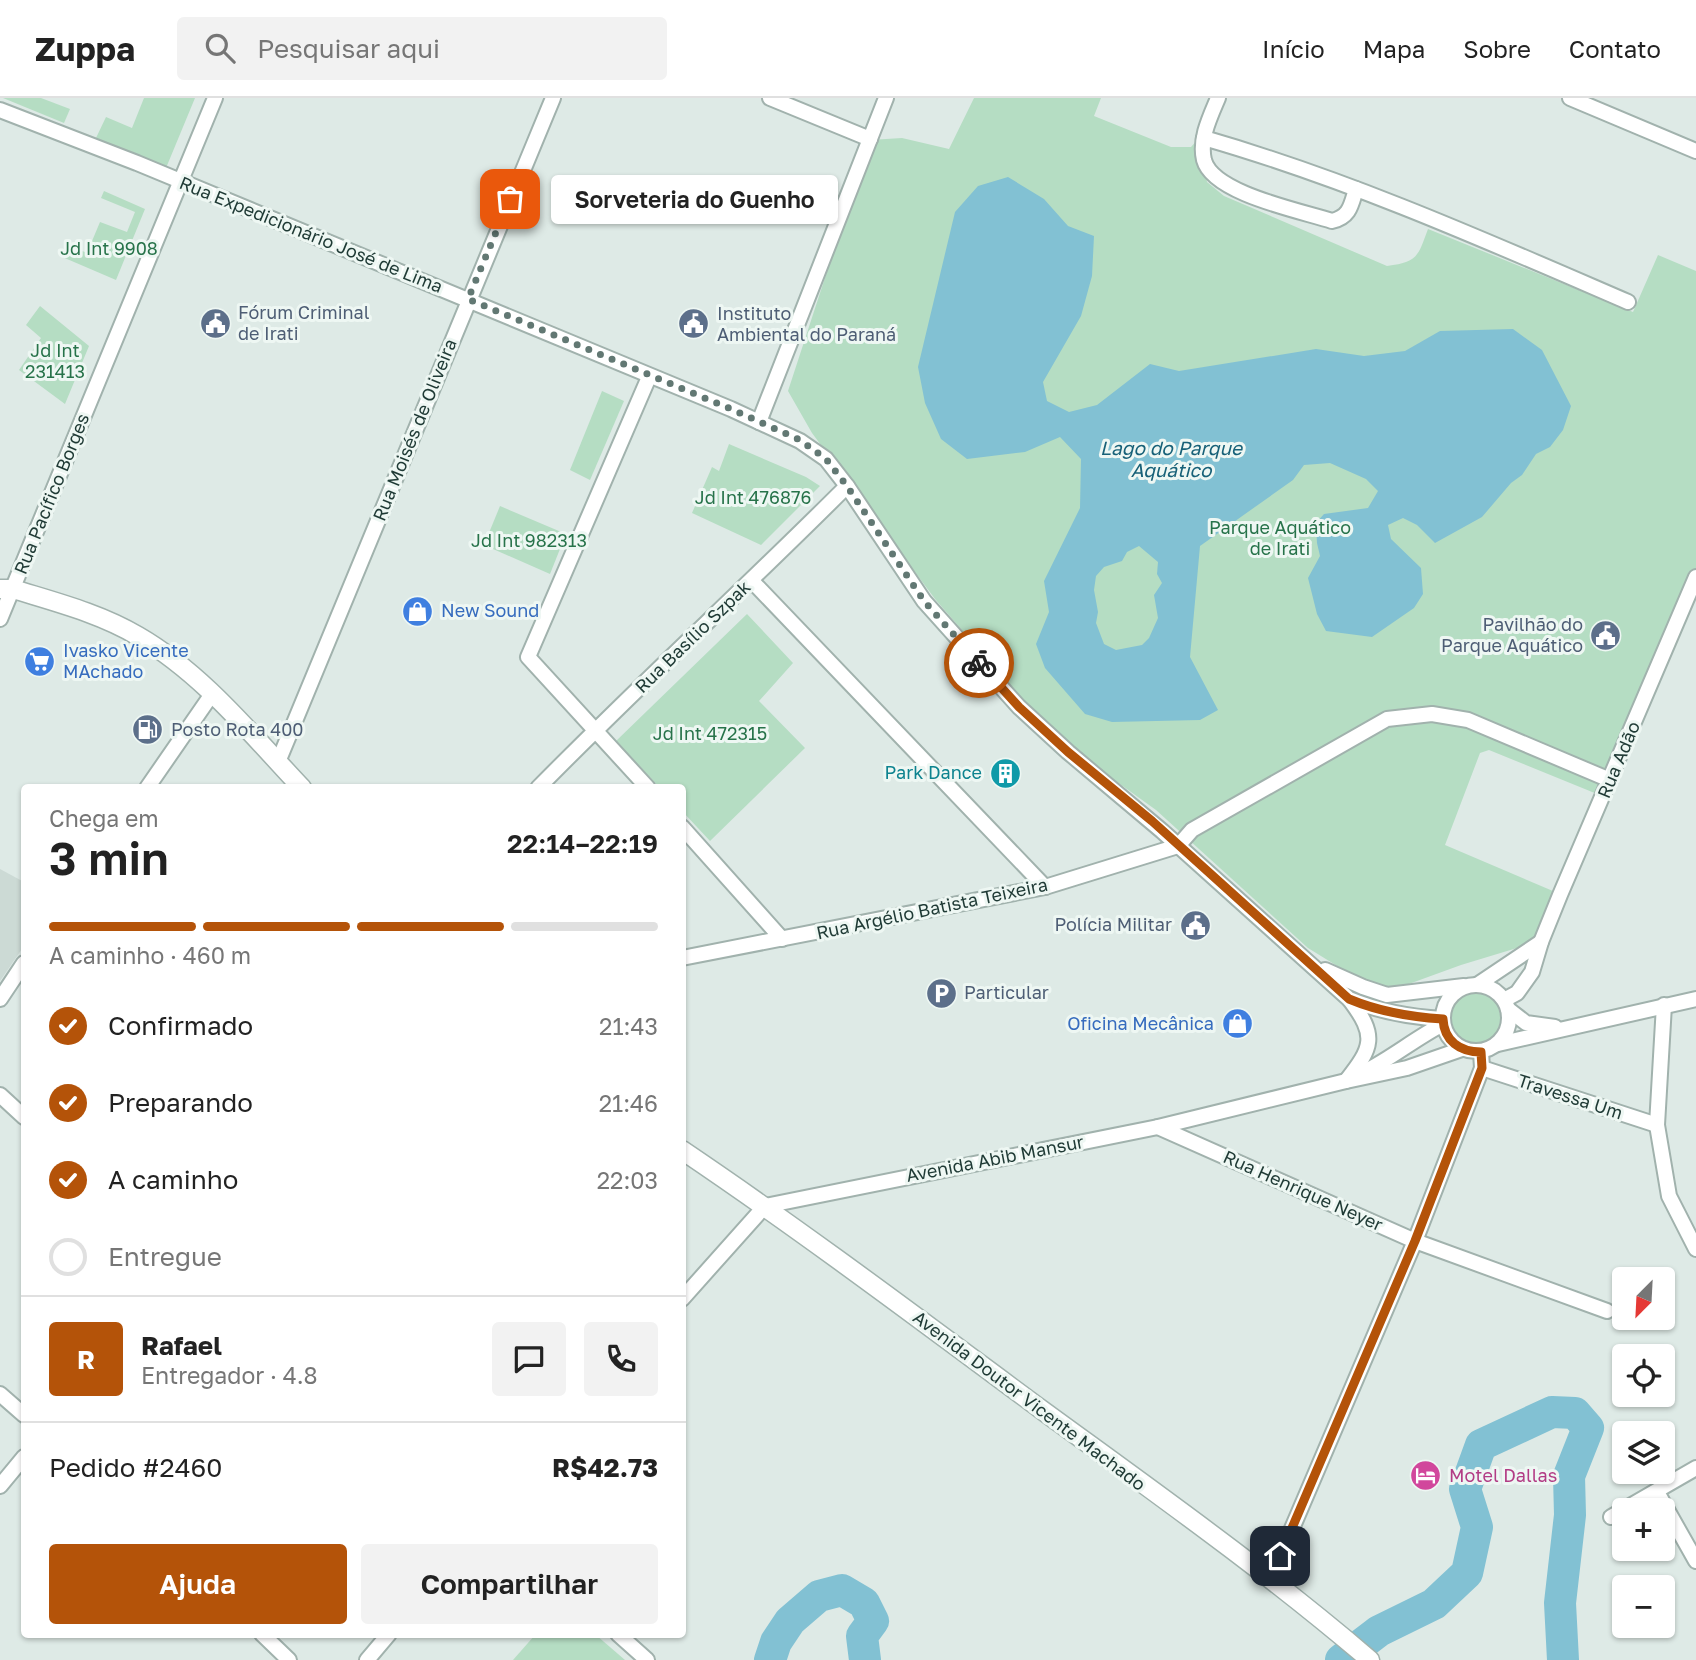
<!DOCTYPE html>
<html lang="pt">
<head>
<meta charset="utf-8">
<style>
  :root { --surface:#fff; --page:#f2f2f2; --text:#222; --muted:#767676; --line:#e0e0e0; --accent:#b45309 }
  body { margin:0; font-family:"Golos Text",sans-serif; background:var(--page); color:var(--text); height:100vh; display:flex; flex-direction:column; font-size:26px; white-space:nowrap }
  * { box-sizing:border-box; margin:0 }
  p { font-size:23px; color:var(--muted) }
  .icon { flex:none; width:38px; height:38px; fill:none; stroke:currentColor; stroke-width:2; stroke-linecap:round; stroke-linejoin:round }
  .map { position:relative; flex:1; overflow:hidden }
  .side { position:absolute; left:21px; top:686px; width:665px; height:854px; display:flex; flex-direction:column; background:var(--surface); border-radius:7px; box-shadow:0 2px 5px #0004 }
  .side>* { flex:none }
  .needle { width:46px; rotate:204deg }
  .controls { position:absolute; left:1612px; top:1169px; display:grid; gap:14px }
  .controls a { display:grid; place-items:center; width:63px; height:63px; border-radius:7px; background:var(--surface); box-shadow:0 2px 5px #0004; font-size:35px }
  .pin { position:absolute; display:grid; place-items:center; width:60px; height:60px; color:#fff; margin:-30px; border-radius:14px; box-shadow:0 4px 10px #0006 }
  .courier { position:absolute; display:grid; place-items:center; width:70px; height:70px; margin:-35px; border:5px solid #b45309; border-radius:50%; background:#fff; color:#222; box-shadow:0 2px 9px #0007 }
  .bubble { position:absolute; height:49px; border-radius:7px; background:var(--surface); box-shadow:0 2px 5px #0004; font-size:23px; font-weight:600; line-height:49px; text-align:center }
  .headline em { font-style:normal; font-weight:600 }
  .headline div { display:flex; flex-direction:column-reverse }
  .headline { display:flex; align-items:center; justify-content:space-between; height:119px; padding:0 28px }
  h1 { font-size:46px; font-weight:600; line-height:52px }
  .bar { display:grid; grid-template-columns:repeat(4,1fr); gap:10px 7px; align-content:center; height:84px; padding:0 28px }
  .bar i { height:9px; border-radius:5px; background:var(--line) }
  .bar .current { background:var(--accent) }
  .bar p { grid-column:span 4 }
  .line { display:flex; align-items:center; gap:18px; padding:0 28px; border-top:2px solid var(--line) }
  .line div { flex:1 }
  .round { display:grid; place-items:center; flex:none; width:74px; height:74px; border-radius:7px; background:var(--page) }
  ol { padding:0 28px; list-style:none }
  li { display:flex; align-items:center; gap:21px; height:77px }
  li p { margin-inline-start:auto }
  li .icon { padding:7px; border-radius:50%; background:var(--accent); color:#fff; stroke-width:4 }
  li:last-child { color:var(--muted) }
  li i { width:38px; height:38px; border:4px solid var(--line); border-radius:50% }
  .cta { display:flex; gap:14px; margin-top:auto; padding:14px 28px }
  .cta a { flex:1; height:80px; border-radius:7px; background:var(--accent); color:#fff; font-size:28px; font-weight:600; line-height:80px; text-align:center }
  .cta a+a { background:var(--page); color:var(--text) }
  header { display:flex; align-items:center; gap:42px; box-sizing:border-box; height:98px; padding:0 35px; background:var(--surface); border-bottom:2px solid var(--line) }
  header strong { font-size:33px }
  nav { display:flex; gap:38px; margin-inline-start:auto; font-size:24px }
  .search { width:490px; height:63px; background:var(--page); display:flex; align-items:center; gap:18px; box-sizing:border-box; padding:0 24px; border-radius:7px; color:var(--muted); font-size:26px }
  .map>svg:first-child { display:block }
  .built { fill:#ccdad5 }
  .green { fill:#b5ddc3 }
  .water { fill:#82c1d3; fill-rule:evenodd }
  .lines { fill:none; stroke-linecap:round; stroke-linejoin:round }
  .river { stroke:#82c1d3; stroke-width:32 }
  .minor-casing { stroke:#a1b2ad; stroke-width:18 }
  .tertiary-casing { stroke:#a1b2ad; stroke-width:21 }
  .minor { stroke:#fff; stroke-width:14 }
  .tertiary { stroke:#fff; stroke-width:18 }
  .done { stroke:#627873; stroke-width:7; stroke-dasharray:0 12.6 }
  .route { stroke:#b45309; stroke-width:9 }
  .labels { text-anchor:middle; stroke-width:6; stroke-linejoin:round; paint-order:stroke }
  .street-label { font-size:18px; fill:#1f3a35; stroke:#eef7f3 }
  .park-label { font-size:18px; fill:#27734a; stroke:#eef7f3 }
  .service-label { font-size:18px; fill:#4e5e75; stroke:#eef7f3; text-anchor:start }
  .shop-label { font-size:18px; fill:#366cbe; stroke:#eef7f3; text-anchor:start }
  .culture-label { font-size:18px; fill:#0d838f; stroke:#eef7f3; text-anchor:end }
  .hotel-label { font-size:18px; fill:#b23c85; stroke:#eef7f3; text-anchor:start }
  .water-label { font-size:19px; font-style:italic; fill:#176178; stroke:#eef7f3 }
</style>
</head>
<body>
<header>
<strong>Zuppa</strong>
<div class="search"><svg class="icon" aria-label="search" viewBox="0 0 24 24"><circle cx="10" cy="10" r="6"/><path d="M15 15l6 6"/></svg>Pesquisar aqui</div>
<nav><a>Início</a><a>Mapa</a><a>Sobre</a><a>Contato</a></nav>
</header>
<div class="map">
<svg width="1696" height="1562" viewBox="0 0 1696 1562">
  <rect width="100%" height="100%" fill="#deeae6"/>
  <polygon class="built" points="0,771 24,784 24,848 0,883"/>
  <g class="green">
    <polygon points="3,0 41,0 70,11 64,25"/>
    <polygon points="144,0 195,0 166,70 96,40 106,19 132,30"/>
    <path d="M974,0H1101L1094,18L1171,49H1191L1207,31L1203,54L1207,84L1224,98L1387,168C1418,164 1418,158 1428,131L1633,214L1658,157L1696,173V474L1602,698L1489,652L1480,655L1445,747L1560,796L1540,843L1461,867L1406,887L1386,889L1355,879L1308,850L1156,712L1081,658L1025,605L935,501L812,335L788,293L870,42L902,40L949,51Z"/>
    <polygon points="104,93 145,111 116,182 60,158 66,146 87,155 100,124 127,134 135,114 101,100"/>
    <polygon points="40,208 89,248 65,306 19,272 41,240 26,227"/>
    <polygon points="602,293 624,303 590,382 570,372"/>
    <polygon points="729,346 806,379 820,388 761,447 692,415 712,369 719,373"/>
    <polygon points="500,408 566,436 550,476 484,447"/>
    <polygon points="747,516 793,565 759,603 805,650 710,743 683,714 682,690 659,689 616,643"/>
    <circle cx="1478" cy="918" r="28"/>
    <polygon points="535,1537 596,1537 625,1562 513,1562"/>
  </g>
  <path class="water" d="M1008,79L1044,101L1068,128L1094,138L1092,178L1081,218L1043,284L1047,303L1069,314L1097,307L1150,266L1179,273L1316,251L1364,258L1405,253L1440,233L1513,231L1542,252L1571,308L1563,332L1550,349L1536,356L1522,377L1511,385L1482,419L1435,445L1417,427L1403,420L1388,427L1391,441L1421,470L1423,496L1414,510L1372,539L1326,533L1317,516L1308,480L1320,458L1317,445L1316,425L1324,416L1368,410L1378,393L1366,381L1330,365L1304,367L1293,382L1200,448L1190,559L1218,612L1200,622L1112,624L1085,616L1045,570L1036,546L1049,514L1044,483L1080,410L1081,361L1060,339L1025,354L967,361L941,341L925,305L918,269L955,114L978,88ZM1139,448L1158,464L1157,476L1162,485L1154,497L1158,520L1149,540L1142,547L1116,552L1104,546L1096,525L1098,514L1094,492L1096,478L1104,469L1122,463L1127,454Z"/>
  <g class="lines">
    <g class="river">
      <polyline points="770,1562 776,1544 790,1523 819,1498 842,1492 864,1505 873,1523 862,1538 865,1562"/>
      <polyline points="1341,1562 1379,1533 1434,1506 1467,1475 1477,1429 1465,1391 1481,1347 1552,1314 1575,1315 1588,1330 1569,1378 1570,1417 1560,1505 1563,1562"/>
    </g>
    <defs>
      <g id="minor">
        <polyline points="770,0 870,41"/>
        <path d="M1218,0C1210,19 1199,41 1204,62C1213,96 1302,113 1332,123C1350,119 1351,107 1356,91"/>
        <polyline points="1570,0 1696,53"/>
        <path d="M0,12L137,65L731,311L800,343L826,361L847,388L924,503L1019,609L1068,654L1162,733L1349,901C1380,914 1409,919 1443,921"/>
        <path d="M1204,40C1350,82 1489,144 1628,204"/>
        <polyline points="759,324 886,0"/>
        <polyline points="752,483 1045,789"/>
        <polyline points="0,521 215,0"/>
        <polyline points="278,664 553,0"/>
        <polyline points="147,690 212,596"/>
        <path d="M538,690C639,587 745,490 847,388"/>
        <polyline points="648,690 528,559 649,279"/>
        <polyline points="682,729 782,841"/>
        <polyline points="682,860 1045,789 1178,748 1192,732 1387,621 1432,616 1468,622 1610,682"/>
        <polyline points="1325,872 1363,889 1387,897 1464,888"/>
        <circle cx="1476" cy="920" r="33"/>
        <polyline points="1477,887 1541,844"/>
        <polyline points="0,901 24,865"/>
        <polyline points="1504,902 1517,895 1532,874 1541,844 1560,797 1696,479"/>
        <polyline points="1664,907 1657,1027 1669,1098 1696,1151"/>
        <polyline points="1508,911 1526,925 1555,929"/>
        <polyline points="1498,946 1696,901"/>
        <polyline points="1482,970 1657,1027"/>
        <path d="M1366,973C1393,959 1416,940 1443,926"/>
        <path d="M1346,983C1373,949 1377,938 1350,902"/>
        <polyline points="0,997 24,1019"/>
        <polyline points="1158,1029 1415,1143 1607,1213"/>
        <polyline points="682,1201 765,1108 1158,1029 1346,983 1407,970 1462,951"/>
        <polyline points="0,1296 24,1317"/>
        <polyline points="0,1388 24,1359"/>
        <polyline points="1657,1394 1696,1463"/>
        <polyline points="1611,1419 1696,1370"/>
        <polyline points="1270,1482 1415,1143 1482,970 1481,954"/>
        <polyline points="262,1536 289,1562"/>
        <polyline points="618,1536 647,1562"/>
        <polyline points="367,1562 389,1536"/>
      </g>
      <g id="tertiary">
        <path d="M0,491H13C55,504 99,515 138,538C202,575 251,636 302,690"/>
        <path d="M682,1052C805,1135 923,1224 1042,1312C1153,1393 1266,1473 1370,1562"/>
      </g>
    </defs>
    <use href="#minor" class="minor-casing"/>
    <use href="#tertiary" class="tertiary-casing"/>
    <use href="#minor" class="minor"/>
    <use href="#tertiary" class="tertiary"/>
  </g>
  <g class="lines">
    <polyline class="done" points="510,101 468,201 731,311 800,342 826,361 847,388 924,503 979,565"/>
    <path class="route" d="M979,565L1019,609L1068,654L1152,723L1349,901C1380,914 1409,919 1443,921C1444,943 1460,954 1481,954L1482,970L1415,1143L1280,1458"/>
  </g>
  <defs>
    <symbol id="civic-disc" viewBox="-11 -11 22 22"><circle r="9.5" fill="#5c6f8a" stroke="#eef7f3"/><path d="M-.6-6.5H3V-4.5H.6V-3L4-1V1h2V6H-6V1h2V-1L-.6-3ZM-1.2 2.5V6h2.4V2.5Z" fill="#fff"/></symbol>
    <symbol id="shop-disc" viewBox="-11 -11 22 22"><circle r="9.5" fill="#3f7fe0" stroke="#eef7f3"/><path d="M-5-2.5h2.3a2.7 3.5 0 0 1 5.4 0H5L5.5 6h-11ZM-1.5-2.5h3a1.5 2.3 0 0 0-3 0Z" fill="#fff"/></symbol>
    <symbol id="supermarket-disc" viewBox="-11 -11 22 22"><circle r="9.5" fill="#3f7fe0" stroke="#eef7f3"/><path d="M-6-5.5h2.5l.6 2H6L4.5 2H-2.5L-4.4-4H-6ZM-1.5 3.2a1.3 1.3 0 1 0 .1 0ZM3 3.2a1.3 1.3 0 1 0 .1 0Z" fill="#fff"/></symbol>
    <symbol id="fuel-disc" viewBox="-11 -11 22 22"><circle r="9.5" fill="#5c6f8a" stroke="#eef7f3"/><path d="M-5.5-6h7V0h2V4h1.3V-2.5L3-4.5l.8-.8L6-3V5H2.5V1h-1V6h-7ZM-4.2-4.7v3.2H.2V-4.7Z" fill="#fff"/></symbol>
    <symbol id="building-disc" viewBox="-11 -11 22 22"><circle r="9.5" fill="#0f9aa8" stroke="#eef7f3"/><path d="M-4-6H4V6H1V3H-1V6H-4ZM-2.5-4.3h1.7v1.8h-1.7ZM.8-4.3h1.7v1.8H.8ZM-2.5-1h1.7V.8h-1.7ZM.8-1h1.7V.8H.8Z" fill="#fff"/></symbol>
    <symbol id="parking-disc" viewBox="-11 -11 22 22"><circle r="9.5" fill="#5c6f8a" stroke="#eef7f3"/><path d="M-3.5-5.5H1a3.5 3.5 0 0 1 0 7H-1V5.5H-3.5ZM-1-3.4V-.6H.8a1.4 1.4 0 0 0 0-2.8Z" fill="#fff"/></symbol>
    <symbol id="hotel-disc" viewBox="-11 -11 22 22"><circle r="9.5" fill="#d1479c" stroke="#eef7f3"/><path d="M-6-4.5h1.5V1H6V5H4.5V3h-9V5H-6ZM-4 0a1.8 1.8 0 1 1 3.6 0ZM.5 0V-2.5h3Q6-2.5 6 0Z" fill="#fff"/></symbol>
  </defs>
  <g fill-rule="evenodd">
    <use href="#civic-disc" x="198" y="208" width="35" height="35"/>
    <use href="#civic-disc" x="676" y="208" width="35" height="35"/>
    <use href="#shop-disc" x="400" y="496" width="35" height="35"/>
    <use href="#civic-disc" x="1588" y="520" width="35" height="35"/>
    <use href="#supermarket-disc" x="22" y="546" width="35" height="35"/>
    <use href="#fuel-disc" x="130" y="614" width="35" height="35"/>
    <use href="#building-disc" x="988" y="658" width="35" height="35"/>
    <use href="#civic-disc" x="1178" y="810" width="35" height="35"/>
    <use href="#parking-disc" x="924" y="878" width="35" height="35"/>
    <use href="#shop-disc" x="1220" y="908" width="35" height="35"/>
    <use href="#hotel-disc" x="1408" y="1360" width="35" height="35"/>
  </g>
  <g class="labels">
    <g class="street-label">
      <text transform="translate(311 137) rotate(22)" y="6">Rua Expedicionário José de Lima</text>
      <text transform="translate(415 332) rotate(-68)" y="6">Rua Moisés de Oliveira</text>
      <text transform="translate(52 396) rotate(-68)" y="6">Rua Pacífico Borges</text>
      <text transform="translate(693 539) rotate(-44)" y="6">Rua Basílio Szpak</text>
      <text transform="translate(1619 662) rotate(-67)" y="6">Rua Adão</text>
      <text transform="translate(932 811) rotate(-12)" y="6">Rua Argélio Batista Teixeira</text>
      <text transform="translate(1570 999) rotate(18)" y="6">Travessa Um</text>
      <text transform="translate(995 1061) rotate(-11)" y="6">Avenida Abib Mansur</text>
      <text transform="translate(1303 1093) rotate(24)" y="6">Rua Henrique Neyer</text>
      <text transform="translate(1029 1303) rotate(37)" y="6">Avenida Doutor Vicente Machado</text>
    </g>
    <g class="park-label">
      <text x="109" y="157">Jd Int 9908</text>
      <text x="55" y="259">Jd Int<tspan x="55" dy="21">231413</tspan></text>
      <text x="753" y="406">Jd Int 476876</text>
      <text x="1280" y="436">Parque Aquático<tspan x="1280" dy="21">de Irati</tspan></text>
      <text x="529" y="449">Jd Int 982313</text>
      <text x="710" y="642">Jd Int 472315</text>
    </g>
    <g class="service-label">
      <text x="238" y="221">Fórum Criminal<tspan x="238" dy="21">de Irati</tspan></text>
      <text x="717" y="222">Instituto<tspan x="717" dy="21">Ambiental do Paraná</tspan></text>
      <text x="1583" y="533" text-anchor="end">Pavilhão do<tspan x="1583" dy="21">Parque Aquático</tspan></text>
      <text x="171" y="638">Posto Rota 400</text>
      <text x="1172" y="833" text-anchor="end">Polícia Militar</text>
      <text x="964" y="901">Particular</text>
    </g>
    <g class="shop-label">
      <text x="441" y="519">New Sound</text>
      <text x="63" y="559">Ivasko Vicente<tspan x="63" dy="21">MAchado</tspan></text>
      <text x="1214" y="932" text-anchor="end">Oficina Mecânica</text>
    </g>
    <g class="culture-label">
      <text x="982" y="681">Park Dance</text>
    </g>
    <g class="hotel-label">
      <text x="1449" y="1384">Motel Dallas</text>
    </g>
    <g class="water-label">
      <text x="1171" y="357">Lago do Parque<tspan x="1171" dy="22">Aquático</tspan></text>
    </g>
  </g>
</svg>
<div class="controls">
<a><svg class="needle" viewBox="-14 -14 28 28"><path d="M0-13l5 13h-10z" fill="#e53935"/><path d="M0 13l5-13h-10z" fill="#767676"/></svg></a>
<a><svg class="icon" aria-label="locate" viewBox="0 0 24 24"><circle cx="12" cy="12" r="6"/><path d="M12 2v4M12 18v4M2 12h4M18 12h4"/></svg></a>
<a><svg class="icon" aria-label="layers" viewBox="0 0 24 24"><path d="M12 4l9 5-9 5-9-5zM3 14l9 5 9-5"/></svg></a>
<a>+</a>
<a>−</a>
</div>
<div class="pin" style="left:510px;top:101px;background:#ea580c"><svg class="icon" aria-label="bag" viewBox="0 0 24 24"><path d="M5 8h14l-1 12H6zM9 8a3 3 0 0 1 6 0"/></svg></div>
<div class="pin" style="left:1280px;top:1458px;background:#1f2937"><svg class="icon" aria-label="home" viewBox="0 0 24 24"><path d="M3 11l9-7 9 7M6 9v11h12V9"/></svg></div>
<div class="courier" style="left:979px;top:565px"><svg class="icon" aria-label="bike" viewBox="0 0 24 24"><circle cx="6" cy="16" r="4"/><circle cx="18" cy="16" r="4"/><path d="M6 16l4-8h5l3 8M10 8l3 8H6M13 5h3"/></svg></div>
<div class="bubble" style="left:551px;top:77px;width:287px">Sorveteria do Guenho</div>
<section class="side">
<div class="headline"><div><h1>3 min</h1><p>Chega em</p></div><em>22:14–22:19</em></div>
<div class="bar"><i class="current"></i><i class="current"></i><i class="current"></i><i></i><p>A caminho · 460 m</p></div>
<ol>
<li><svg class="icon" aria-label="check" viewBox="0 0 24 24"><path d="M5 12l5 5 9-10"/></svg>Confirmado<p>21:43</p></li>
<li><svg class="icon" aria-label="check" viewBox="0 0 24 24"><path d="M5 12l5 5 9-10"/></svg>Preparando<p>21:46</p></li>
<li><svg class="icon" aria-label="check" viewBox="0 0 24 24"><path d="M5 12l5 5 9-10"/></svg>A caminho<p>22:03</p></li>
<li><i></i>Entregue</li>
</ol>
<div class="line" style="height:126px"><b class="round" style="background:var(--accent);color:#fff">R</b><div><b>Rafael</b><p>Entregador · 4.8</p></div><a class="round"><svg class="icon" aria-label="chat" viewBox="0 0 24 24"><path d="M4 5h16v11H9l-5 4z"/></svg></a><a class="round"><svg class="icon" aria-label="phone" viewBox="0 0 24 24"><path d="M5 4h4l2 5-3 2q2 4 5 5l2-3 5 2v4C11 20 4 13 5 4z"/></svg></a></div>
<div class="line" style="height:91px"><div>Pedido #2460</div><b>R$42.73</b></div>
<div class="cta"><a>Ajuda</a><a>Compartilhar</a></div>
</section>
</div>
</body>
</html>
